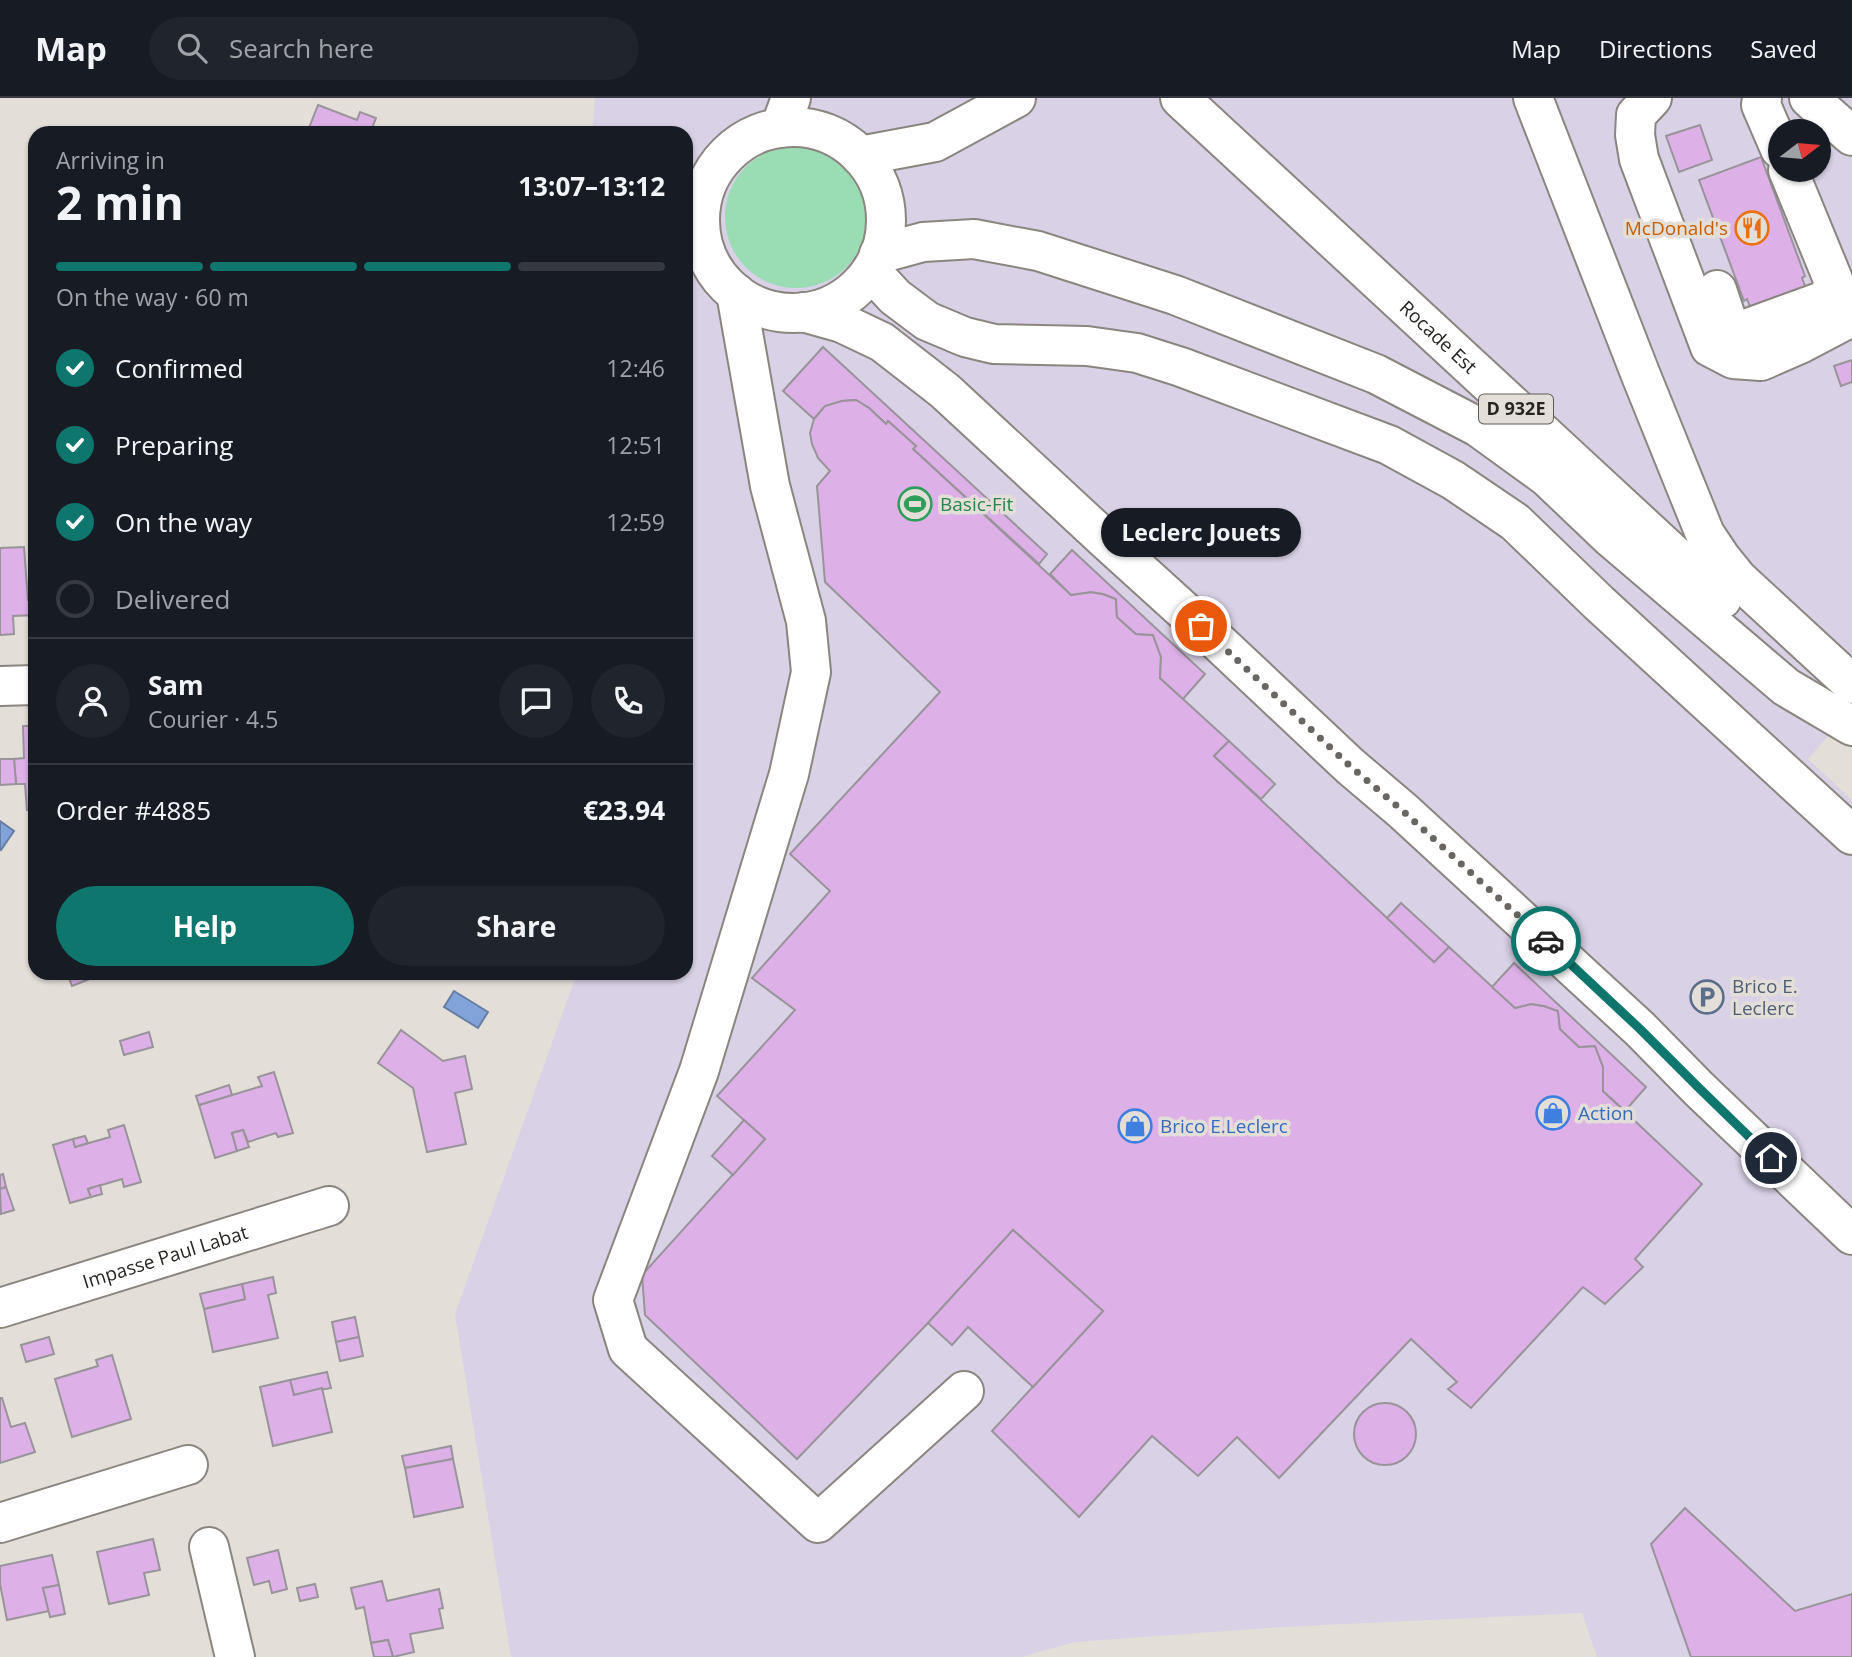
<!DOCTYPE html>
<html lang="en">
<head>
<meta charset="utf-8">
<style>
  :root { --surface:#171b24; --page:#20242c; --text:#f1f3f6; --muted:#9ea1a6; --line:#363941; --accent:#0f766e }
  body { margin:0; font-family:"Open Sans",sans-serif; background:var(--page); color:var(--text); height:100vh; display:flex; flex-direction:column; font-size:26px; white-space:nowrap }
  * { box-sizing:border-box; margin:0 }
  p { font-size:23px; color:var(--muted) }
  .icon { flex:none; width:38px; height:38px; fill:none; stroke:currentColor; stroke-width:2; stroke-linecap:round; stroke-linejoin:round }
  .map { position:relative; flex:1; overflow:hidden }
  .details { position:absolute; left:28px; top:28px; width:665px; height:854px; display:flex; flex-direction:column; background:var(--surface); border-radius:21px; box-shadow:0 2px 5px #0004 }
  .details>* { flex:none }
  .needle { width:46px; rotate:74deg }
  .controls { position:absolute; left:1768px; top:21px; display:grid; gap:14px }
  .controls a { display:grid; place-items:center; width:63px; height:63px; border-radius:50%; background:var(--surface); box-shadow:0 2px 5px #0004; font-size:35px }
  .pin { position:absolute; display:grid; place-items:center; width:60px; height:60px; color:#fff; margin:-30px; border:4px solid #fff; border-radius:50%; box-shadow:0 2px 7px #0007 }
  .courier { position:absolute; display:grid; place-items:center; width:70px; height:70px; margin:-35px; border:5px solid #0f766e; border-radius:50%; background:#fff; color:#222; box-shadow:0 2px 9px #0007 }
  .bubble { position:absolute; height:49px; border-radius:24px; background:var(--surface); box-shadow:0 2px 5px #0004; font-size:23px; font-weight:700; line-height:49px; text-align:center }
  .summary em { font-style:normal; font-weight:700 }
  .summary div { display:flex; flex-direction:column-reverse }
  .summary { display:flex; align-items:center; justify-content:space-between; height:119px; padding:0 28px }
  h1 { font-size:46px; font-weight:700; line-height:52px }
  .bar { display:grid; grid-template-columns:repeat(4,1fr); gap:10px 7px; align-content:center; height:84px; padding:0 28px }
  .bar i { height:9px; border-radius:5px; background:var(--line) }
  .bar .on { background:var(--accent) }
  .bar p { grid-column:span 4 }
  .line { display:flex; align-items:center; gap:18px; padding:0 28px; border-top:2px solid var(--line) }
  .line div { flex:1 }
  .round { display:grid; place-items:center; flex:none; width:74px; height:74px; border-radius:37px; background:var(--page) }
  ol { padding:0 28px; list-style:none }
  li { display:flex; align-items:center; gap:21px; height:77px }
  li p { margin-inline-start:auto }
  li .icon { padding:7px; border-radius:50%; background:var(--accent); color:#fff; stroke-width:4 }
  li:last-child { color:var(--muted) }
  li i { width:38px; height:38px; border:4px solid var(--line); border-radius:50% }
  .primary-button { display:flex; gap:14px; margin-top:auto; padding:14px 28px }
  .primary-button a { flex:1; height:80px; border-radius:42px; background:var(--accent); color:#fff; font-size:28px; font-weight:700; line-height:80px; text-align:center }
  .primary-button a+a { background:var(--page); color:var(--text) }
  header { display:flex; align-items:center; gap:42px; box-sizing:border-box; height:98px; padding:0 35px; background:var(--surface); border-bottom:2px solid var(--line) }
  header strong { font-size:33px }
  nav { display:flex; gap:38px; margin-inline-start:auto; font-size:24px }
  .search { width:490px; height:63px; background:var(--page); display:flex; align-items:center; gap:18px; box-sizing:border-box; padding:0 24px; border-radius:38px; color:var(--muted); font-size:26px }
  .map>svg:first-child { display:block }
  .commercial { fill:#d9d1e6; fill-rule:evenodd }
  .green { fill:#9adcb4 }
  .water { fill:#81a3da; stroke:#667da3; stroke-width:2 }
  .building { fill:#ddb1e8; stroke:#99939a; stroke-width:2 }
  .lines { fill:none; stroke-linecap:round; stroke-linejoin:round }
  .minor-casing { stroke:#8b857f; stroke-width:42 }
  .major-casing { stroke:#8b857f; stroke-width:42 }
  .minor { stroke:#fff; stroke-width:38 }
  .major { stroke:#fff; stroke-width:38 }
  .done { stroke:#696662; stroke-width:7; stroke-dasharray:0 12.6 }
  .route { stroke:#0f766e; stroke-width:9 }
  .labels { text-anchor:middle; stroke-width:7; stroke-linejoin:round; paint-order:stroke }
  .shield { fill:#e4ded8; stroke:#605c59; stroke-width:2 }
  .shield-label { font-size:18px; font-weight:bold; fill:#272522 }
  .food-label { font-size:19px; fill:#c56008; stroke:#e4ded8; text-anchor:end }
  .street-label { font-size:19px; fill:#272522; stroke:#e4ded8 }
  .leisure-label { font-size:19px; fill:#27864d; stroke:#e4ded8; text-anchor:start }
  .service-label { font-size:19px; fill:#4e5e75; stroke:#e4ded8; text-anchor:start }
  .shop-label { font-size:19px; fill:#366cbe; stroke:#e4ded8; text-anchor:start }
</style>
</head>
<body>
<header>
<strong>Map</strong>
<div class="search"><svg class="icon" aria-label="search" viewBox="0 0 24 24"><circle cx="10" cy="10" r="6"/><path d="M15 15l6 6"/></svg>Search here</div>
<nav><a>Map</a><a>Directions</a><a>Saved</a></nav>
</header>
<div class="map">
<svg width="1852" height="1559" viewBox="0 0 1852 1559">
  <rect width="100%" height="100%" fill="#e4ded8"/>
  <path class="commercial" d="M595,0H1852V610L1808,661L1852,702V1559H1597L1582,1515L1282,1529L1075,1544L1021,1559H511L455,1216L577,875H686V35H592ZM1780,33H1818V72H1780Z"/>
  <circle class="green" cx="796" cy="119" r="71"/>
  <g class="water">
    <polygon points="0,723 14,733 1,752 0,751"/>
    <polygon points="454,893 488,914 478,930 444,909"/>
  </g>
  <g class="building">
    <polygon points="318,7 357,22 360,14 376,20 370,35 307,35"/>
    <polygon points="1700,27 1712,62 1679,74 1666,38"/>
    <polygon points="1761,59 1805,178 1802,180 1810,201 1755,221 1747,201 1744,203 1699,82"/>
    <polygon points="823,249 1047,456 1039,466 913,351 916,348 888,323 886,326 869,310 856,302 842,303 825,308 814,321 783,293"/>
    <polygon points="1852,262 1852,284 1841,288 1834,268"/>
    <polygon points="856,302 869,310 886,326 888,323 916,348 913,351 1071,497 1091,494 1103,496 1116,501 1117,519 1136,536 1153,537 1161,559 1160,580 1229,643 1214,658 1434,864 1449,849 1515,910 1531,906 1544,908 1558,913 1560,931 1579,949 1595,948 1603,969 1603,993 1702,1086 1635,1161 1643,1169 1605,1206 1583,1189 1471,1310 1448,1291 1457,1284 1411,1241 1279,1380 1237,1339 1198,1378 1152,1338 1079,1419 992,1333 1103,1213 1013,1132 928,1225 797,1361 645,1217 642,1177 765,1041 717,998 795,912 752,880 830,793 790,756 940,594 825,484 817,388 830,373 818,360 812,346 810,335 814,321 825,308 842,303"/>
    <polygon points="24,449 28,502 35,502 35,517 13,518 14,536 0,537 0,450"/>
    <polygon points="1072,452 1205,576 1183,601 1160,580 1161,559 1153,537 1136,536 1117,519 1116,501 1103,496 1091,494 1071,497 1050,476"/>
    <polygon points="23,628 35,628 35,712 27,712 25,686 16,686 14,661 24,660"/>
    <polygon points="1229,643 1275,686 1261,701 1214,658"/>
    <polygon points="0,661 14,661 16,686 0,687"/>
    <polygon points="1401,805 1449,849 1434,864 1387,820"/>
    <polygon points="1514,865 1646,989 1625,1013 1603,993 1603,969 1595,948 1579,949 1560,931 1558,913 1544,908 1531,906 1515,910 1492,889"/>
    <polygon points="67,875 105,875 72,888"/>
    <polygon points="401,932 443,963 465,958 472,991 455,995 466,1046 427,1054 413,990 378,965"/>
    <polygon points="149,934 153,949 124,957 120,943"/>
    <polygon points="274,974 293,1035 278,1039 276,1035 248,1044 243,1032 232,1035 237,1053 215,1060 199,1007 262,988 258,979"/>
    <polygon points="229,987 232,997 199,1007 196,998"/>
    <polygon points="744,1022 765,1041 733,1077 712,1058"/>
    <polygon points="124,1027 141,1084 124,1089 122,1081 88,1091 91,1099 70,1105 53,1047 73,1041 75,1049 110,1039 108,1032"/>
    <polygon points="243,1032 249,1049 237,1053 232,1035"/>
    <polygon points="85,1038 88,1045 75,1049 73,1041"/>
    <polygon points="3,1076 6,1089 0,1091 0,1077"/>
    <polygon points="100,1087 102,1096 91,1099 88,1091"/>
    <polygon points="6,1089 14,1112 1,1116 0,1091"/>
    <polygon points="1013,1132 1103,1213 1033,1289 968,1229 952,1247 928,1225"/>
    <polygon points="273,1179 276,1195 268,1197 278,1240 213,1254 204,1211 245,1201 242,1186"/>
    <polygon points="242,1186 245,1201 204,1211 200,1196"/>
    <polygon points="355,1219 359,1239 336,1244 332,1224"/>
    <polygon points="49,1239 54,1256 26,1264 21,1247"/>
    <polygon points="359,1239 363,1258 340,1263 336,1244"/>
    <polygon points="112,1257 131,1321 72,1339 55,1281 98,1268 96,1262"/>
    <polygon points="327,1274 331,1290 294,1297 290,1282"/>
    <polygon points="290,1282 294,1297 322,1290 332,1334 273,1348 260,1289"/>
    <polygon points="0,1300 2,1300 11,1329 25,1325 35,1354 0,1365"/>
    <circle cx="1385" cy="1336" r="31"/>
    <polygon points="451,1348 453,1361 405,1370 402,1358"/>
    <polygon points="453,1361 463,1409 414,1419 405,1370"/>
    <polygon points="1685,1410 1795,1513 1852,1496 1852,1559 1691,1559 1651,1446"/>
    <polygon points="153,1441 160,1472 144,1475 149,1497 109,1506 97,1454"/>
    <polygon points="278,1452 287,1491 272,1495 269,1483 254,1487 247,1460"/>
    <polygon points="52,1457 59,1487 43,1490 49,1513 7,1522 0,1486 0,1468"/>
    <polygon points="382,1483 387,1503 439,1491 443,1510 439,1511 443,1530 410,1536 414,1554 393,1559 388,1542 371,1545 364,1509 356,1511 351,1490"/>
    <polygon points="315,1486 318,1499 300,1503 297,1490"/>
    <polygon points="59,1487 65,1516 50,1519 43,1490"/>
    <polygon points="388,1542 393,1559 374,1559 371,1545"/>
  </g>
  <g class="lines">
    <defs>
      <g id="minor">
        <polyline points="1652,0 1636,17 1635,37 1639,61 1710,249 1733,261 1761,263 1802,245 1842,224 1852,209"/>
        <polyline points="1762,0 1761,7 1780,51"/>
        <polyline points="1809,0 1852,38"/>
        <circle cx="793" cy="122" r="93"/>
        <polyline points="860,58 935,44 1016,0"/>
        <polyline points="871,173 895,199 927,223 965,239 994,246 1087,248 1137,255 1181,269 1389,347 1453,382 1515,424 1599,505 1852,737"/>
        <polyline points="1717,192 1731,234 1740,233 1828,201 1834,184 1788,72"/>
        <polyline points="736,195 770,388 806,523 811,574 789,676 699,973 613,1202 628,1251 818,1425 964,1293"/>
        <polyline points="803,214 842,225 882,244 945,293 1108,444 1216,542 1350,668 1403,713 1640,931 1699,991 1852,1137"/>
        <polyline points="0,588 35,587"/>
        <path id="s1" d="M0,1210L329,1108"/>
        <polyline points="0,1425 188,1367"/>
        <polyline points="209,1449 235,1559"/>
      </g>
      <g id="major">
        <path id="s2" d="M1180,0L1722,501"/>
        <polyline points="1533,0 1640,275 1705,436 1721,460 1738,481 1852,586"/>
        <polyline points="780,30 791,0"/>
        <polyline points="879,156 923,144 974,141 1038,153 1175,197 1376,276 1478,329 1547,379 1610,439 1786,589 1852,628"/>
      </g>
    </defs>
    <use href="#minor" class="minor-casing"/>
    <use href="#major" class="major-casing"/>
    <use href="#minor" class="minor"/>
    <use href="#major" class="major"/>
  </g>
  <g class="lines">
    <polyline class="done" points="1201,528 1350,668 1403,713 1546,843"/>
    <polyline class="route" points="1546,843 1640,931 1699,990 1771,1060"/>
  </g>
  <defs>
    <symbol id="restaurant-ring" viewBox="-11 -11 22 22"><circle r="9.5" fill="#e4ded8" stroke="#e8710a" stroke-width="1.5"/><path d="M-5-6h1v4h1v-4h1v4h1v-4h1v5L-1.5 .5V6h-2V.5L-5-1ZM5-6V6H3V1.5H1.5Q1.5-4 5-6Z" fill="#e8710a"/></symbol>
    <symbol id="stadium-ring" viewBox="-11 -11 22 22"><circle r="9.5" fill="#e4ded8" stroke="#2e9e5b" stroke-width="1.5"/><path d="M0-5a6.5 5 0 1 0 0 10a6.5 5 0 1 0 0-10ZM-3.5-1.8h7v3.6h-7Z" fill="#2e9e5b"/></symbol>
    <symbol id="parking-ring" viewBox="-11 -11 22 22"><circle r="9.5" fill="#e4ded8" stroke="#5c6f8a" stroke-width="1.5"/><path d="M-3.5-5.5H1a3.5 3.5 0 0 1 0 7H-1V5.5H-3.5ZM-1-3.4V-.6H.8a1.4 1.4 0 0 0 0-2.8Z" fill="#5c6f8a"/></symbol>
    <symbol id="shop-ring" viewBox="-11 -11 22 22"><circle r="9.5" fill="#e4ded8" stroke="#3f7fe0" stroke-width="1.5"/><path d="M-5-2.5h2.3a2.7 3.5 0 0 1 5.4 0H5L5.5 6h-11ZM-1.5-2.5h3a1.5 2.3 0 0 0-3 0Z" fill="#3f7fe0"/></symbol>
  </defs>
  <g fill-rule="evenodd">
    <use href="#restaurant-ring" x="1733" y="111" width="38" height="38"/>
    <use href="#stadium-ring" x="896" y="387" width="38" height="38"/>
    <use href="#parking-ring" x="1688" y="880" width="38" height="38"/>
    <use href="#shop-ring" x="1534" y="996" width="38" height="38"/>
    <use href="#shop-ring" x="1116" y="1009" width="38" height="38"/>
  </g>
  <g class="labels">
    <rect class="shield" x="1479" y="296.5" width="74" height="29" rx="5"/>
    <g class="shield-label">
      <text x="1516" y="317">D 932E</text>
    </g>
    <g class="food-label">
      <text x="1728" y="137">McDonald's</text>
    </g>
    <g class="street-label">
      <text dy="7" stroke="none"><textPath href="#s2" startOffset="352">Rocade Est</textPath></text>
      <text dy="7" stroke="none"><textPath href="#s1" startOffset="173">Impasse Paul Labat</textPath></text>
    </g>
    <g class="leisure-label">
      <text x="940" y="413">Basic-Fit</text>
    </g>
    <g class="service-label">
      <text x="1732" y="895">Brico E.<tspan x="1732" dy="22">Leclerc</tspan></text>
    </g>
    <g class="shop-label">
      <text x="1578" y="1022">Action</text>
      <text x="1160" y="1035">Brico E.Leclerc</text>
    </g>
  </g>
</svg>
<div class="controls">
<a><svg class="needle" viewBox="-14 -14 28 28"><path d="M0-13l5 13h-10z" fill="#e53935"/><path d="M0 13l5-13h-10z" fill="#9ea1a6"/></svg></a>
</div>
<div class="pin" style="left:1201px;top:528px;background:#ea580c"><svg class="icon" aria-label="bag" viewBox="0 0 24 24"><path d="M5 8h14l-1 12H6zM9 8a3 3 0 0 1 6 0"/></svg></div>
<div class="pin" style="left:1771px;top:1060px;background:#1f2937"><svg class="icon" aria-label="home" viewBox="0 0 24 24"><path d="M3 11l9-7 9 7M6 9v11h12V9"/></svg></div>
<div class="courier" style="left:1546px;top:843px"><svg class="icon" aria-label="car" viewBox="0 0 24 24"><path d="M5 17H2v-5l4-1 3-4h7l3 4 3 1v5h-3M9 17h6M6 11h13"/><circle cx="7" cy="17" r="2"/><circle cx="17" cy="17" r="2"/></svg></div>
<div class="bubble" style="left:1101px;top:410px;width:200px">Leclerc Jouets</div>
<section class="details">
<div class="summary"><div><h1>2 min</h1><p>Arriving in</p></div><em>13:07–13:12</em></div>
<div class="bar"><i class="on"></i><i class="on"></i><i class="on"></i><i></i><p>On the way · 60 m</p></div>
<ol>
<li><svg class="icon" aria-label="check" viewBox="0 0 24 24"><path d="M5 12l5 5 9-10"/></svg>Confirmed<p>12:46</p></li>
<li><svg class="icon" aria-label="check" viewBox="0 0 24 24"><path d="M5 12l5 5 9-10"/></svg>Preparing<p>12:51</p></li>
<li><svg class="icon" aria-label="check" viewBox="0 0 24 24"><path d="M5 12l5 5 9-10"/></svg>On the way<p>12:59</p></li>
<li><i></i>Delivered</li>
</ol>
<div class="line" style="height:126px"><a class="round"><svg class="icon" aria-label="person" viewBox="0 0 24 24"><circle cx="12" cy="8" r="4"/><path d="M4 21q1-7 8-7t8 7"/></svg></a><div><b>Sam</b><p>Courier · 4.5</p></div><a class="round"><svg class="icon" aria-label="chat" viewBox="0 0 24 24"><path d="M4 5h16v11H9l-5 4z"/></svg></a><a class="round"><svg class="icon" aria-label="phone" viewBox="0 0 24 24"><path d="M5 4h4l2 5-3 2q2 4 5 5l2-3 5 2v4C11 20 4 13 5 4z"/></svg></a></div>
<div class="line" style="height:91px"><div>Order #4885</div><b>€23.94</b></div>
<div class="primary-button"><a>Help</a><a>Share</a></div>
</section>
</div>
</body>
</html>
